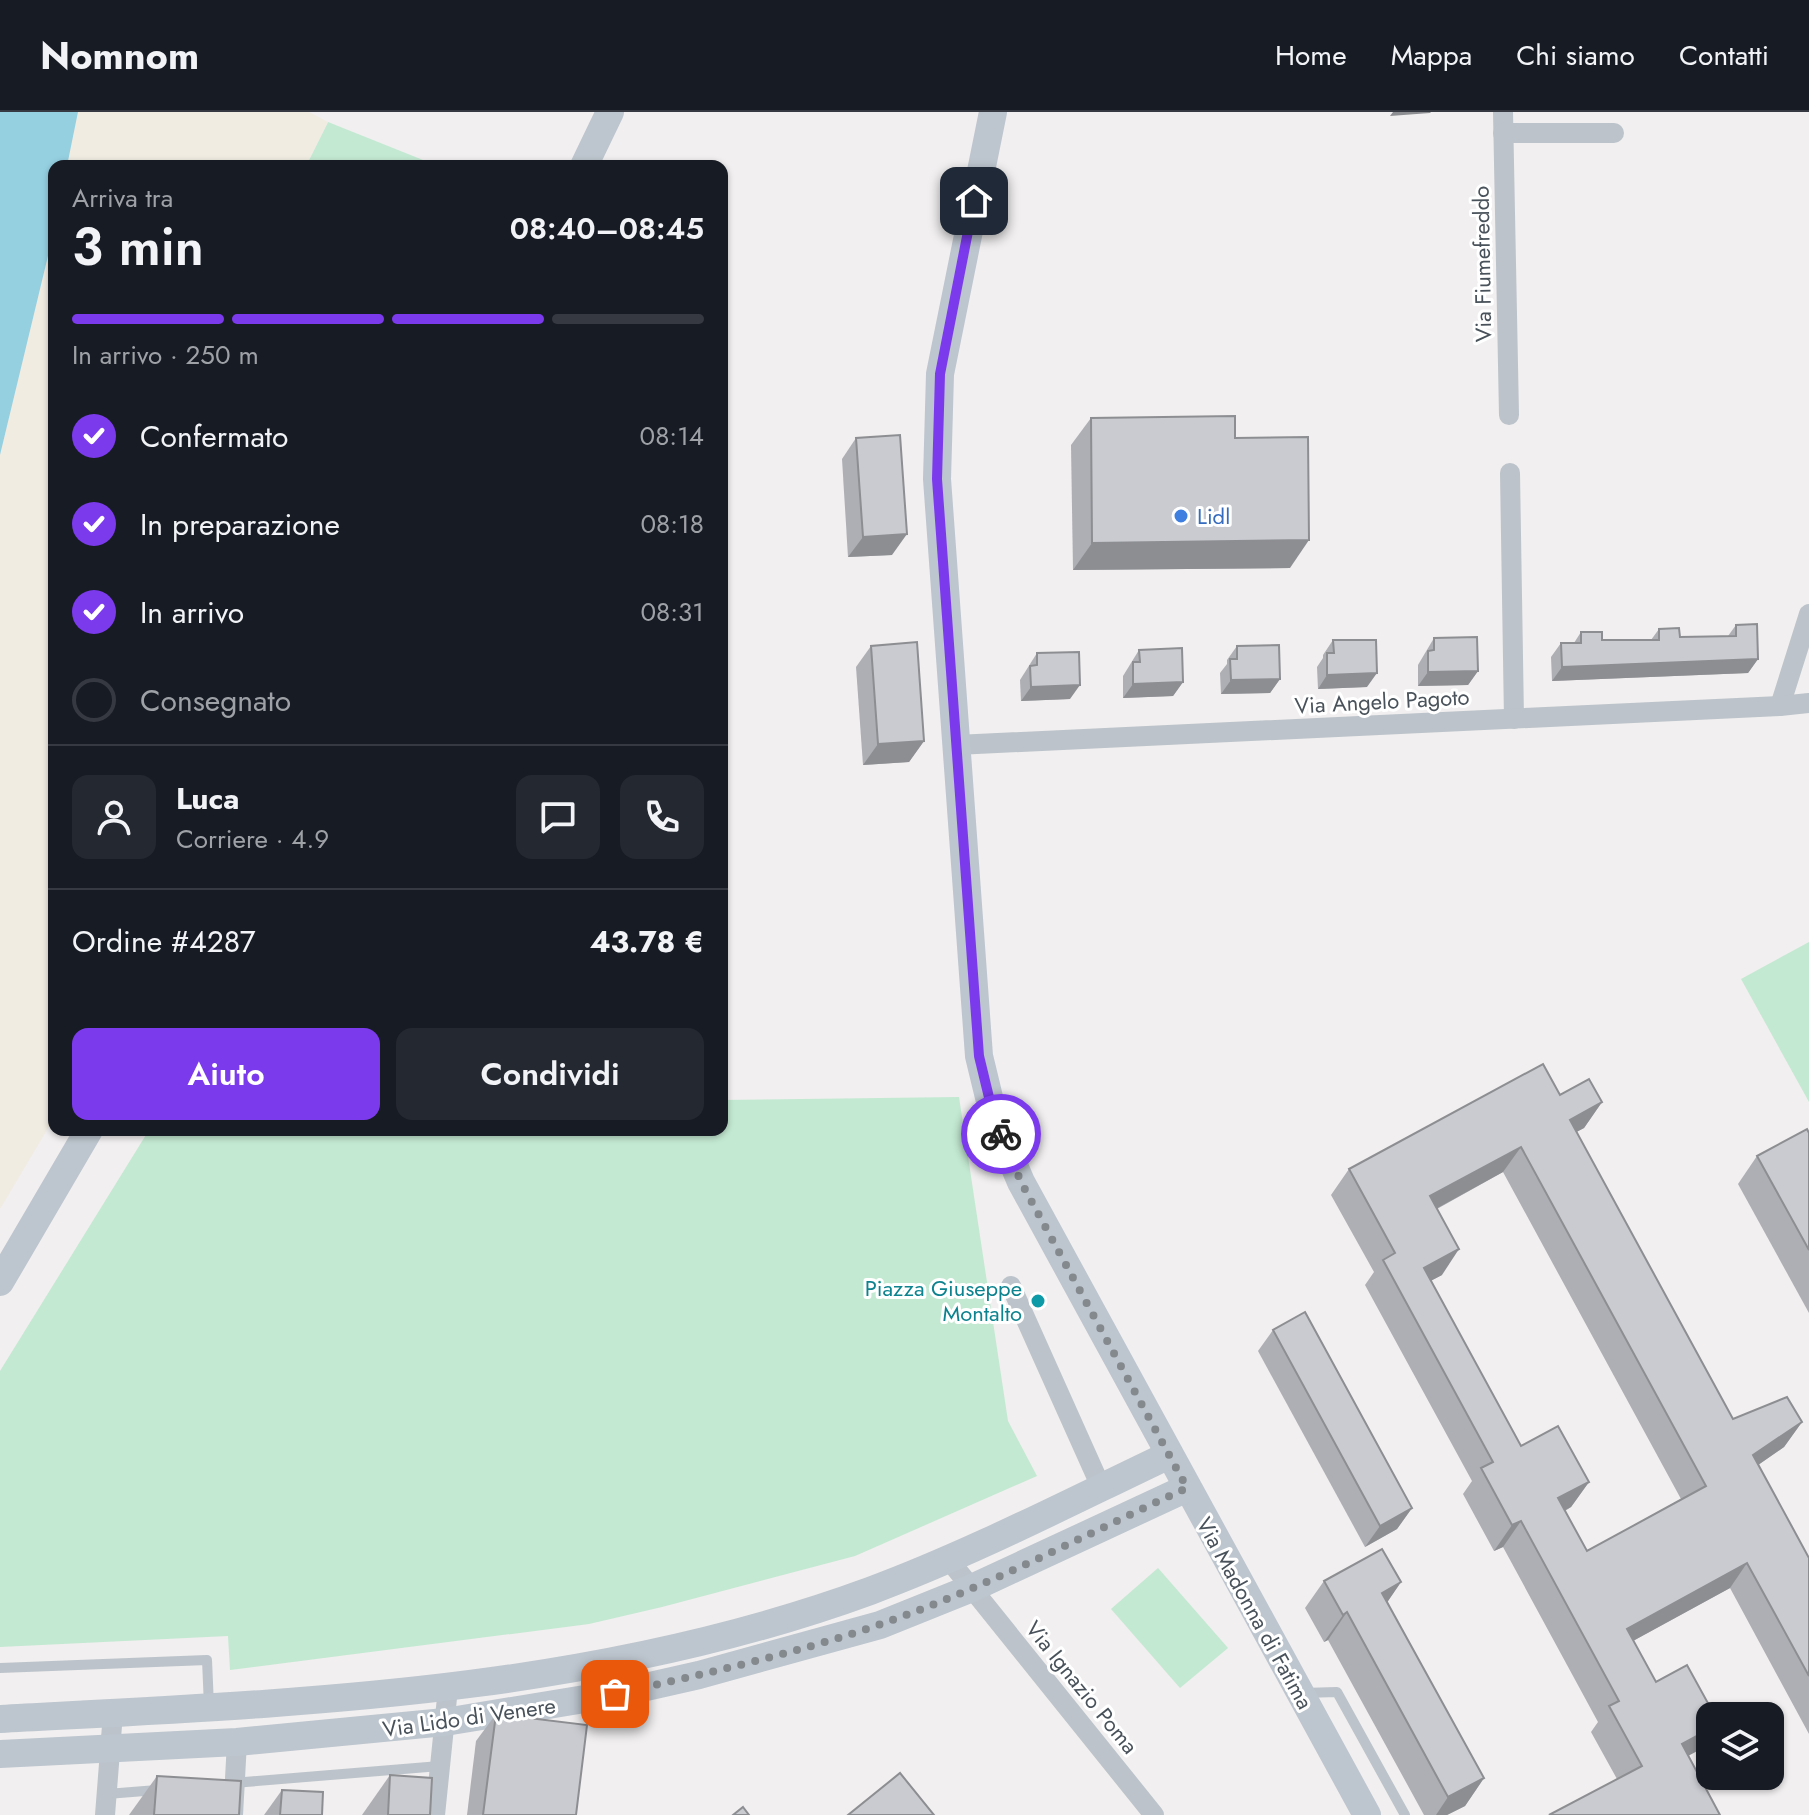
<!DOCTYPE html>
<html lang="it">
<head>
<meta charset="utf-8">
<style>
  :root { --surface:#171b24; --page:#242831; --text:#f1f3f6; --muted:#9ea1a6; --line:#363941; --accent:#7c3aed }
  body { margin:0; font-family:Jost,sans-serif; background:var(--page); color:var(--text); height:100vh; display:flex; flex-direction:column; font-size:30px; white-space:nowrap }
  * { box-sizing:border-box; margin:0 }
  p { font-size:26px; color:var(--muted) }
  .icon { flex:none; width:44px; height:44px; fill:none; stroke:currentColor; stroke-width:2; stroke-linecap:round; stroke-linejoin:round }
  .map { position:relative; flex:1; overflow:hidden }
  .side { position:absolute; left:48px; top:48px; width:680px; height:976px; display:flex; flex-direction:column; background:var(--surface); border-radius:16px; box-shadow:0 2px 6px #0004 }
  .side>* { flex:none }
  .tools { position:absolute; left:1696px; top:1590px; display:grid; gap:16px }
  .tools a { display:grid; place-items:center; width:88px; height:88px; border-radius:16px; background:var(--surface); box-shadow:0 2px 6px #0004; font-size:40px }
  .pin { position:absolute; display:grid; place-items:center; width:68px; height:68px; color:#fff; margin:-34px; border-radius:16px; box-shadow:0 4px 12px #0006 }
  .courier { position:absolute; display:grid; place-items:center; width:80px; height:80px; margin:-40px; border:6px solid #7c3aed; border-radius:50%; background:#fff; color:#222; box-shadow:0 2px 10px #0007 }
  .overview em { font-style:normal; font-weight:600 }
  .overview div { display:flex; flex-direction:column-reverse }
  .overview { display:flex; align-items:center; justify-content:space-between; height:136px; padding:0 24px }
  h1 { font-size:52px; font-weight:600; line-height:60px }
  .bar { display:grid; grid-template-columns:repeat(4,1fr); gap:12px 8px; align-content:center; height:96px; padding:0 24px }
  .bar i { height:10px; border-radius:6px; background:var(--line) }
  .bar .current { background:var(--accent) }
  .bar p { grid-column:span 4 }
  .line { display:flex; align-items:center; gap:20px; padding:0 24px; border-top:2px solid var(--line) }
  .line div { flex:1 }
  .round { display:grid; place-items:center; flex:none; width:84px; height:84px; border-radius:16px; background:var(--page) }
  ol { padding:0 24px; list-style:none }
  li { display:flex; align-items:center; gap:24px; height:88px }
  li p { margin-inline-start:auto }
  li .icon { padding:8px; border-radius:50%; background:var(--accent); color:#fff; stroke-width:4 }
  li:last-child { color:var(--muted) }
  li i { width:44px; height:44px; border:4px solid var(--line); border-radius:50% }
  .action { display:flex; gap:16px; margin-top:auto; padding:16px 24px }
  .action a { flex:1; height:92px; border-radius:16px; background:var(--accent); color:#fff; font-size:32px; font-weight:600; line-height:92px; text-align:center }
  .action a+a { background:var(--page); color:var(--text) }
  header { display:flex; align-items:center; gap:48px; box-sizing:border-box; height:112px; padding:0 40px; background:var(--surface); border-bottom:2px solid var(--line) }
  header strong { font-size:38px }
  nav { display:flex; gap:44px; margin-inline-start:auto; font-size:28px }
  .map>svg:first-child { display:block }
  .green { fill:#c3e9d2 }
  .sand { fill:#f0ece2 }
  .water { fill:#95d0e1 }
  .lines { fill:none; stroke-linecap:round; stroke-linejoin:round }
  .lane { stroke:#bcc3ca; stroke-width:10 }
  .street { stroke:#bcc3ca; stroke-width:20 }
  .secondary { stroke:#bdc5ce; stroke-width:28 }
  .wall { fill:#adafb4; fill-rule:evenodd }
  .shaded-wall { fill:#8d8e92 }
  .building { fill:#c9cbd1; stroke:#8d8e92; stroke-width:2; fill-rule:evenodd }
  .done { stroke:#84898e; stroke-width:8; stroke-dasharray:0 14.4 }
  .route { stroke:#7c3aed; stroke-width:10 }
  .shop-dot { fill:#3f7fe0; stroke:#fff; stroke-width:3 }
  .culture-dot { fill:#0f9aa8; stroke:#fff; stroke-width:3 }
  .labels { text-anchor:middle; stroke-width:6; stroke-linejoin:round; paint-order:stroke }
  .street-label { font-size:22px; fill:#49525a; stroke:#fff }
  .shop-label { font-size:22px; fill:#366cbe; stroke:#fff; text-anchor:start }
  .culture-label { font-size:22px; fill:#0d838f; stroke:#fff; text-anchor:end }
</style>
</head>
<body>
<header>
<strong>Nomnom</strong>
<nav><a>Home</a><a>Mappa</a><a>Chi siamo</a><a>Contatti</a></nav>
</header>
<div class="map">
<svg width="1809" height="1703" viewBox="0 0 1809 1703">
  <rect width="100%" height="100%" fill="#f1efef"/>
  <g class="green">
    <polygon points="328,10 438,54 306,54"/>
    <polygon points="1809,830 1809,990 1741,867"/>
    <polygon points="959,985 1008,1309 1037,1364 855,1444 662,1495 589,1512 230,1558 228,1524 0,1535 0,1259 149,1018 722,1018 722,988"/>
    <polygon points="1158,1456 1228,1536 1180,1576 1111,1497"/>
  </g>
  <g class="sand">
    <polygon points="78,0 309,0 328,10 306,54 67,54"/>
    <polygon points="54,119 54,1006 0,1097 0,343"/>
  </g>
  <polygon class="water" points="0,0 78,0 67,54 54,54 54,119 0,343"/>
  <g class="lines">
    <g class="lane">
      <polyline points="0,1556 207,1548 209,1594"/>
      <polyline points="1303,1581 1337,1580 1405,1703"/>
      <polyline points="233,1671 440,1654"/>
      <polyline points="107,1682 157,1678"/>
    </g>
    <g class="street">
      <polyline points="1503,0 1509,303"/>
      <polyline points="1503,21 1614,21"/>
      <polyline points="1510,361 1514,607"/>
      <polyline points="1780,594 1809,502"/>
      <polyline points="956,633 1780,594 1809,591"/>
      <polyline points="1011,1174 1101,1375"/>
      <polyline points="949,1448 1154,1703"/>
      <polyline points="105,1703 113,1601"/>
      <polyline points="233,1703 237,1630"/>
      <polyline points="435,1703 448,1576"/>
    </g>
    <g class="secondary">
      <polyline points="993,0 940,262 937,367 979,944 994,1006 1021,1070 1367,1703"/>
      <polyline points="584,54 610,0"/>
      <polyline points="0,1170 89,1018"/>
      <path d="M0,1607C295,1591 589,1582 870,1479C972,1441 1070,1390 1169,1343"/>
      <polyline points="0,1642 237,1630 445,1610 615,1582 699,1563 880,1513 972,1476 1187,1376"/>
    </g>
  </g>
  <g class="wall">
    <polygon points="1091,306 1235,326 1290,456 1073,458 1071,333"/>
    <polygon points="856,326 892,443 848,445 842,347"/>
    <polygon points="1736,513 1758,547 1748,561 1552,569 1551,545 1561,531 1574,531 1581,520 1602,528 1651,528 1659,517 1680,525 1728,524"/>
    <polygon points="1434,526 1478,559 1468,573 1418,574 1418,553"/>
    <polygon points="1333,528 1367,575 1318,577 1317,555 1323,546 1323,543"/>
    <polygon points="871,534 924,629 909,650 863,653 856,555"/>
    <polygon points="1237,534 1280,567 1270,581 1221,582 1220,561 1227,552 1227,548"/>
    <polygon points="1139,538 1183,570 1173,584 1123,586 1123,564"/>
    <polygon points="1037,541 1070,587 1021,589 1020,568"/>
    <path d="M1560,983L1602,990L1584,1016L1576,1020L1733,1307L1802,1310L1784,1335L1758,1353L1809,1446V1622L1730,1476L1633,1529L1656,1570L1701,1637L1617,1667L1591,1620L1598,1610L1503,1435L1494,1439L1463,1382L1472,1369L1365,1173L1374,1160L1331,1083L1349,1057ZM1503,1060L1681,1387L1587,1439L1565,1399L1571,1395L1589,1370L1521,1334L1430,1169L1442,1163L1437,1097Z"/>
    <polygon points="1809,1021 1809,1201 1738,1072 1757,1044"/>
    <polygon points="1273,1218 1412,1396 1397,1417 1365,1435 1258,1239"/>
    <polygon points="1324,1469 1401,1470 1387,1490 1484,1666 1465,1694 1447,1703 1424,1703 1328,1528 1324,1530 1305,1496"/>
    <polygon points="496,1602 576,1703 467,1703 476,1629"/>
    <polygon points="390,1663 430,1703 362,1703"/>
    <polygon points="157,1664 239,1703 129,1703"/>
    <polygon points="282,1678 322,1703 264,1703"/>
  </g>
  <g class="shaded-wall">
    <polygon points="1393,0 1431,0 1430,1 1390,4"/>
    <polygon points="907,422 892,443 848,445 863,425"/>
    <polygon points="1309,428 1290,456 1073,458 1092,431"/>
    <polygon points="1758,547 1748,561 1552,569 1562,555"/>
    <polygon points="1478,559 1468,573 1418,574 1428,560"/>
    <polygon points="1377,561 1367,575 1318,577 1327,563"/>
    <polygon points="1280,567 1270,581 1221,582 1231,568"/>
    <polygon points="1183,570 1173,584 1123,586 1133,572"/>
    <polygon points="1080,573 1070,587 1021,589 1031,575"/>
    <polygon points="924,629 909,650 863,653 878,632"/>
    <polygon points="1602,990 1584,1016 1552,1033 1570,1008"/>
    <polygon points="1521,1035 1503,1060 1412,1110 1430,1084"/>
    <polygon points="1459,1137 1442,1163 1406,1182 1424,1156"/>
    <polygon points="1802,1310 1784,1335 1735,1369 1753,1343"/>
    <polygon points="1589,1370 1571,1395 1540,1412 1558,1386"/>
    <polygon points="1412,1396 1397,1417 1365,1435 1380,1414"/>
    <polygon points="1521,1409 1503,1435 1494,1439 1512,1413"/>
    <polygon points="1747,1451 1730,1476 1609,1542 1627,1517"/>
    <polygon points="1401,1470 1382,1498 1382,1481"/>
    <polygon points="1347,1500 1328,1528 1324,1530 1343,1503"/>
    <polygon points="1710,1617 1710,1624 1701,1637 1664,1657 1682,1632"/>
    <polygon points="1484,1666 1465,1694 1447,1703 1436,1703 1448,1685"/>
  </g>
  <g class="building">
    <polygon points="1235,304 1235,326 1308,325 1309,428 1092,431 1091,306"/>
    <polygon points="900,323 907,422 863,425 856,326"/>
    <polygon points="1757,512 1758,547 1562,555 1561,531 1581,531 1581,520 1602,520 1602,528 1659,528 1659,517 1679,516 1680,525 1736,524 1736,513"/>
    <polygon points="1477,525 1478,559 1428,560 1428,539 1434,538 1434,526"/>
    <polygon points="1333,528 1376,528 1377,561 1327,563 1327,541 1334,541"/>
    <polygon points="917,530 924,629 878,632 871,534"/>
    <polygon points="1279,533 1280,567 1231,568 1230,547 1237,547 1237,534"/>
    <polygon points="1182,536 1183,570 1133,572 1133,550 1140,550 1139,538"/>
    <polygon points="1079,540 1080,573 1031,575 1030,554 1037,553 1037,541"/>
    <path d="M1543,952L1560,983L1589,967L1602,990L1570,1008L1733,1307L1787,1285L1802,1310L1753,1343L1809,1446V1564L1747,1451L1627,1517L1656,1570L1687,1553L1715,1604H1710V1617L1682,1632L1720,1703H1549L1642,1654L1609,1594L1619,1589L1521,1409L1512,1413L1481,1356L1493,1350L1383,1148L1395,1141L1349,1057ZM1521,1035L1706,1374L1587,1439L1558,1386L1589,1370L1558,1314L1521,1334L1424,1156L1459,1137L1430,1084Z"/>
    <polygon points="1807,1017 1809,1021 1809,1138 1757,1044"/>
    <polygon points="1305,1200 1412,1396 1380,1414 1273,1218"/>
    <polygon points="1382,1437 1401,1470 1382,1481 1484,1666 1448,1685 1347,1500 1343,1503 1324,1469"/>
    <polygon points="496,1602 587,1613 576,1703 483,1703"/>
    <polygon points="900,1661 934,1703 848,1703"/>
    <polygon points="390,1663 432,1666 430,1703 388,1703"/>
    <polygon points="157,1664 241,1669 239,1703 154,1703"/>
    <polygon points="282,1678 323,1680 322,1703 280,1703"/>
    <polygon points="743,1695 749,1703 733,1703"/>
  </g>
  <g class="lines">
    <path class="done" d="M615,1582C703,1562 795,1542 881,1512C986,1476 1086,1422 1187,1376L1021,1070L1001,1022"/>
    <polyline class="route" points="974,89 940,262 937,367 979,944 994,1006 1001,1022"/>
  </g>
  <circle class="shop-dot" cx="1181" cy="404" r="8"/>
  <circle class="culture-dot" cx="1038" cy="1189" r="8"/>
  <g class="labels">
    <g class="street-label">
      <text transform="translate(1482 152) rotate(-91)" y="8">Via Fiumefreddo</text>
      <text transform="translate(1382 589) rotate(-3)" y="8">Via Angelo Pagoto</text>
      <text transform="translate(1255 1501) rotate(61)" y="8">Via Madonna di Fatima</text>
      <text transform="translate(1082 1575) rotate(51)" y="8">Via Ignazio Poma</text>
      <text transform="translate(469 1605) rotate(-8)" y="8">Via Lido di Venere</text>
    </g>
    <g class="shop-label">
      <text x="1197" y="412">Lidl</text>
    </g>
    <g class="culture-label">
      <text x="1022" y="1184">Piazza Giuseppe<tspan x="1022" dy="25">Montalto</tspan></text>
    </g>
  </g>
</svg>
<div class="tools">
<a><svg class="icon" aria-label="layers" viewBox="0 0 24 24"><path d="M12 4l9 5-9 5-9-5zM3 14l9 5 9-5"/></svg></a>
</div>
<div class="pin" style="left:615px;top:1582px;background:#ea580c"><svg class="icon" aria-label="bag" viewBox="0 0 24 24"><path d="M5 8h14l-1 12H6zM9 8a3 3 0 0 1 6 0"/></svg></div>
<div class="pin" style="left:974px;top:89px;background:#1f2937"><svg class="icon" aria-label="home" viewBox="0 0 24 24"><path d="M3 11l9-7 9 7M6 9v11h12V9"/></svg></div>
<div class="courier" style="left:1001px;top:1022px"><svg class="icon" aria-label="bike" viewBox="0 0 24 24"><circle cx="6" cy="16" r="4"/><circle cx="18" cy="16" r="4"/><path d="M6 16l4-8h5l3 8M10 8l3 8H6M13 5h3"/></svg></div>
<section class="side">
<div class="overview"><div><h1>3 min</h1><p>Arriva tra</p></div><em>08:40–08:45</em></div>
<div class="bar"><i class="current"></i><i class="current"></i><i class="current"></i><i></i><p>In arrivo · 250 m</p></div>
<ol>
<li><svg class="icon" aria-label="check" viewBox="0 0 24 24"><path d="M5 12l5 5 9-10"/></svg>Confermato<p>08:14</p></li>
<li><svg class="icon" aria-label="check" viewBox="0 0 24 24"><path d="M5 12l5 5 9-10"/></svg>In preparazione<p>08:18</p></li>
<li><svg class="icon" aria-label="check" viewBox="0 0 24 24"><path d="M5 12l5 5 9-10"/></svg>In arrivo<p>08:31</p></li>
<li><i></i>Consegnato</li>
</ol>
<div class="line" style="height:144px"><a class="round"><svg class="icon" aria-label="person" viewBox="0 0 24 24"><circle cx="12" cy="8" r="4"/><path d="M4 21q1-7 8-7t8 7"/></svg></a><div><b>Luca</b><p>Corriere · 4.9</p></div><a class="round"><svg class="icon" aria-label="chat" viewBox="0 0 24 24"><path d="M4 5h16v11H9l-5 4z"/></svg></a><a class="round"><svg class="icon" aria-label="phone" viewBox="0 0 24 24"><path d="M5 4h4l2 5-3 2q2 4 5 5l2-3 5 2v4C11 20 4 13 5 4z"/></svg></a></div>
<div class="line" style="height:104px"><div>Ordine #4287</div><b>43.78 €</b></div>
<div class="action"><a>Aiuto</a><a>Condividi</a></div>
</section>
</div>
</body>
</html>
